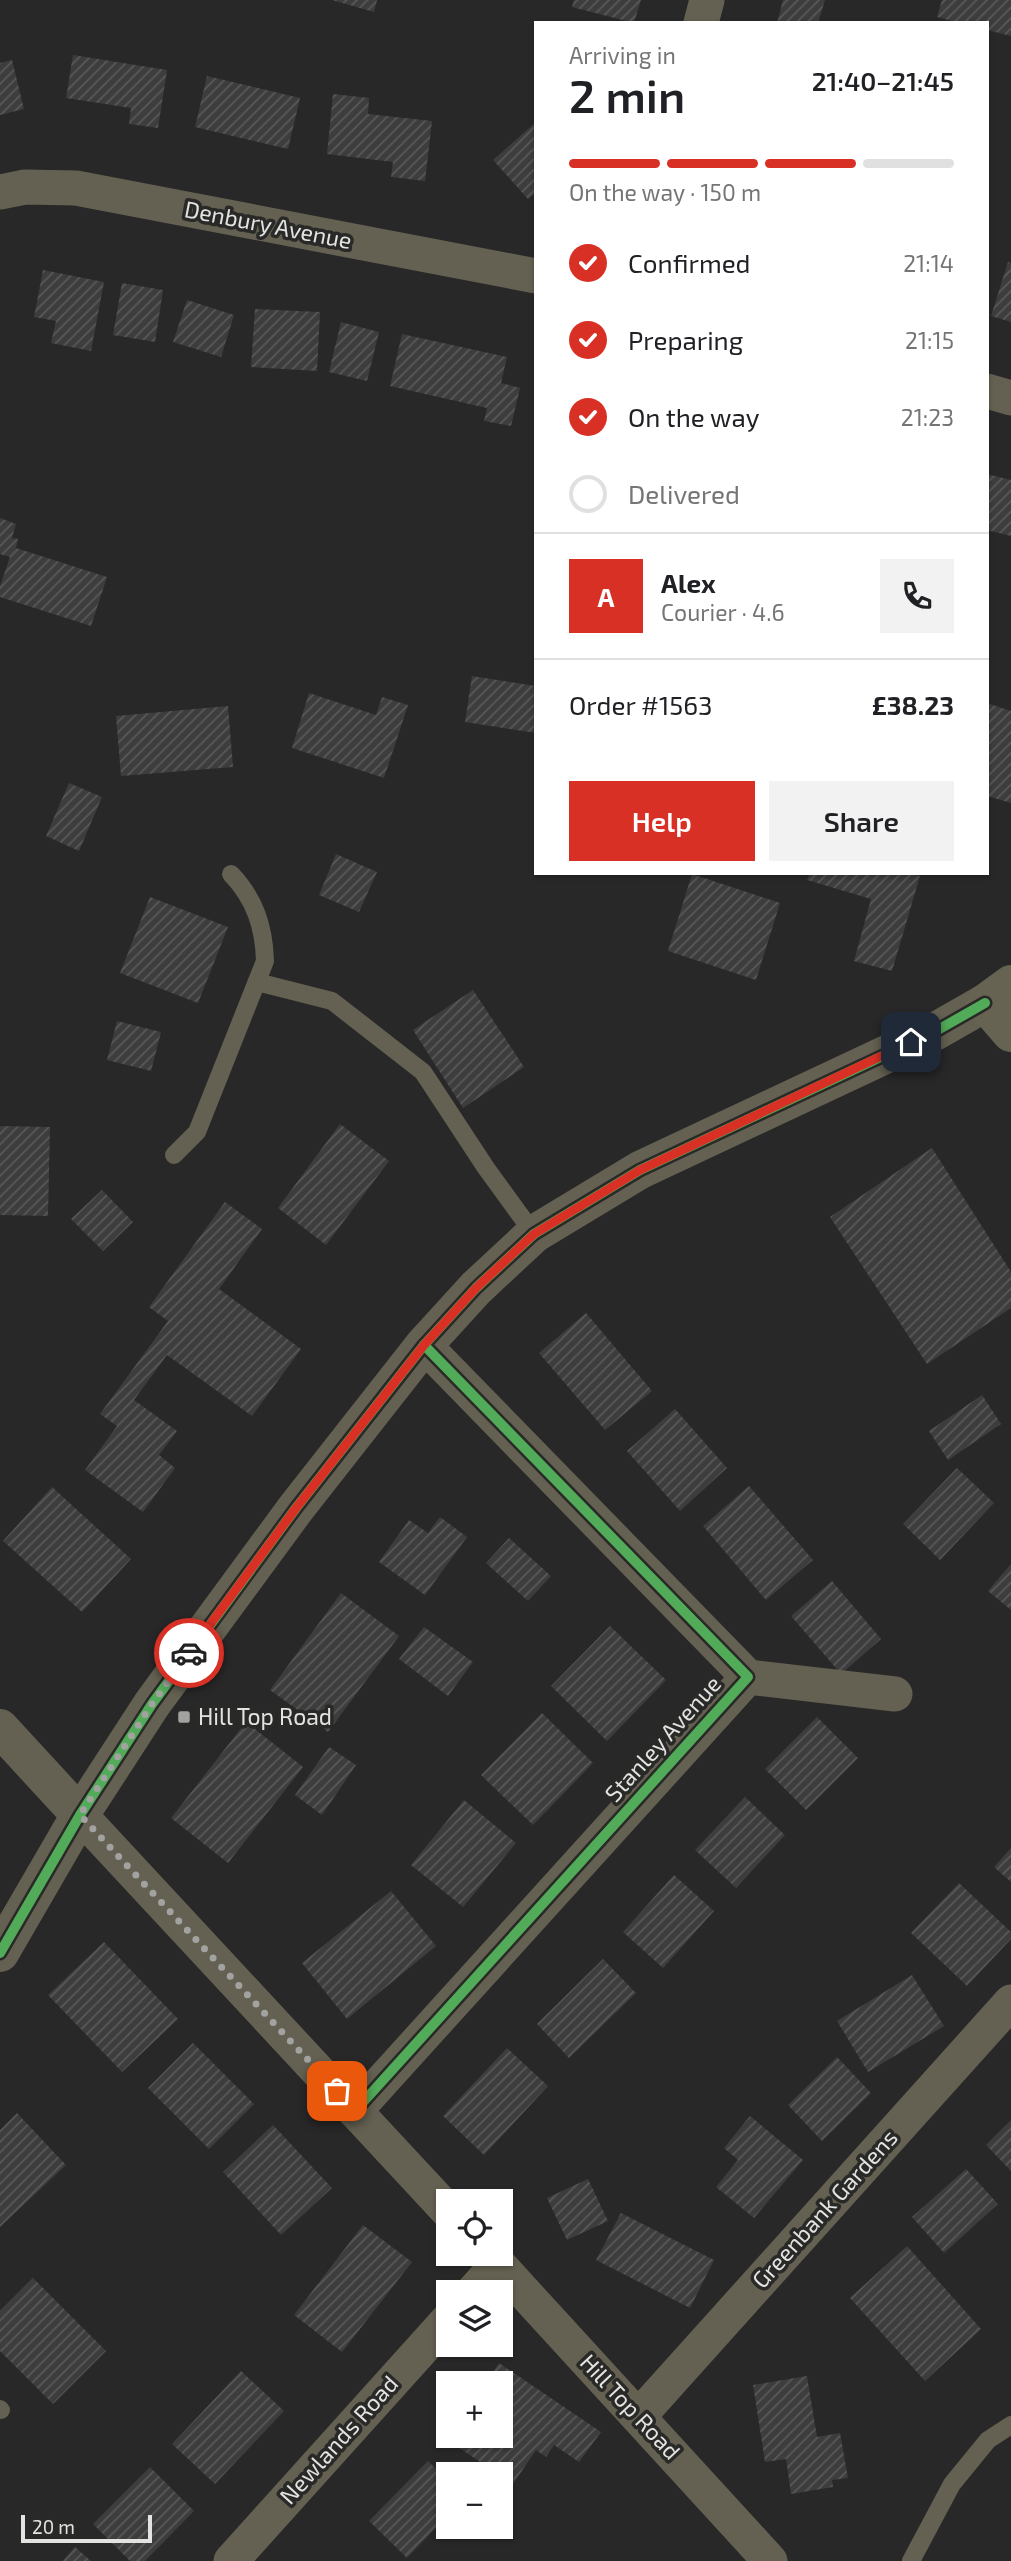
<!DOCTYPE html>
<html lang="en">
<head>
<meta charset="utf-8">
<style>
  :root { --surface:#fff; --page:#f2f2f2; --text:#202124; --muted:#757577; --line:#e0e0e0; --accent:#d93025 }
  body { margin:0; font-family:"Exo 2",sans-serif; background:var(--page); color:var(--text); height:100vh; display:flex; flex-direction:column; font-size:26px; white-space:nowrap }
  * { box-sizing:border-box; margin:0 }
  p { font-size:23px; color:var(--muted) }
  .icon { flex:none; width:38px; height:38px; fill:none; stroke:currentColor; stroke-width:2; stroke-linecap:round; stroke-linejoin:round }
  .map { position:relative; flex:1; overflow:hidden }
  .panel { position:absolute; left:534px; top:21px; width:455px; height:854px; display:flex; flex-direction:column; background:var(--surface); border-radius:0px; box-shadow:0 2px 5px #0004 }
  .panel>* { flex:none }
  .fabs { position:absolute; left:436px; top:2189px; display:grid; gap:14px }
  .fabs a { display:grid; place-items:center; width:77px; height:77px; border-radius:0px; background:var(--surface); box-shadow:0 2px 5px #0004; font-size:35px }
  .scale { position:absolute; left:21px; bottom:18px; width:131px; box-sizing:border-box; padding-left:7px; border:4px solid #e3e3e2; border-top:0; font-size:19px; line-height:24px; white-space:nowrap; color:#e3e3e2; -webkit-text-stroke:5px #292927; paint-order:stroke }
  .pin { position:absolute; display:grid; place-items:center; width:60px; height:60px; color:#fff; margin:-30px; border-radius:14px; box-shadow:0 4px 10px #0006 }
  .courier { position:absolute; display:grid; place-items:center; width:70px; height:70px; margin:-35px; border:5px solid #d93025; border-radius:50%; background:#fff; color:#222; box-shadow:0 2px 9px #0007 }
  .summary em { font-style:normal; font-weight:600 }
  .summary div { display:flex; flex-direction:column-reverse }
  .summary { display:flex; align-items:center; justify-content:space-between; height:119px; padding:0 35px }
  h1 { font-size:46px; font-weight:600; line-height:52px }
  .bar { display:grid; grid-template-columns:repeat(4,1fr); gap:10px 7px; align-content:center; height:84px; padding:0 35px }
  .bar i { height:9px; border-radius:5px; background:var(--line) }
  .bar .on { background:var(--accent) }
  .bar p { grid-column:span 4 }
  .line { display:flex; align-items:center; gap:18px; padding:0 35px; border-top:2px solid var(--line) }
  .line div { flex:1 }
  .round { display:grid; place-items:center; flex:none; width:74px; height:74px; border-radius:0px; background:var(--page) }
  ol { padding:0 35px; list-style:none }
  li { display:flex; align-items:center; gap:21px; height:77px }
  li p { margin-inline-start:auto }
  li .icon { padding:7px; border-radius:50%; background:var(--accent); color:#fff; stroke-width:4 }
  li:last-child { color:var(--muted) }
  li i { width:38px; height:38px; border:4px solid var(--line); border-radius:50% }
  .action { display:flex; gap:14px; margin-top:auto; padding:14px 35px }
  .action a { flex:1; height:80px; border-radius:0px; background:var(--accent); color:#fff; font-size:28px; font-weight:600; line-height:80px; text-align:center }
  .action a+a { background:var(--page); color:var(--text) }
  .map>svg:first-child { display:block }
  .building { fill:url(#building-hatch) }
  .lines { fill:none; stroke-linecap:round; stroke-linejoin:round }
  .service { stroke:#646152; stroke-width:18 }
  .minor { stroke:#646152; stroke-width:35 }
  .tertiary { stroke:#646152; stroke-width:38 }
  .secondary { stroke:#666352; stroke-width:38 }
  .cycleway-casing { stroke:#292927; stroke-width:15 }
  .cycleway { stroke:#51ab58; stroke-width:10 }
  .done { stroke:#a2a2a1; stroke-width:7; stroke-dasharray:0 12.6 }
  .route { stroke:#d93025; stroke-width:9 }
  .poi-dot { fill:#a2a2a1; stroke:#292927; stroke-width:2.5 }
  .labels { text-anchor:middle; stroke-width:7; stroke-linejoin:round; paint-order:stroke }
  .street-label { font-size:23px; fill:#e3e3e2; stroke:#292927 }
  .poi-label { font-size:23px; fill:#e3e3e2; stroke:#292927; text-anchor:start }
</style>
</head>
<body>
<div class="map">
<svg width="1011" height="2561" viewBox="0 0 1011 2561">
  <defs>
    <pattern id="building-hatch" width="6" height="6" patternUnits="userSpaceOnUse" patternTransform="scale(1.75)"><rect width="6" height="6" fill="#3d3d3d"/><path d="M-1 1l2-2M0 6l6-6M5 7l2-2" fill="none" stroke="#595959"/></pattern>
  </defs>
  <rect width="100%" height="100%" fill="#282828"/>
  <g class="building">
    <polygon points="332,0 377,0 374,12"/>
    <polygon points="574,0 641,0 634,23 572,7"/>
    <polygon points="783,0 825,0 818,23 777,23"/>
    <polygon points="942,0 1011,0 1011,36 987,30 987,23 960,23 937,17"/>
    <polygon points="73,55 167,70 158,128 129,124 131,108 66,98"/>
    <polygon points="12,60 24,109 0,115 0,63"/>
    <polygon points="207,76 300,98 288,149 195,127"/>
    <polygon points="333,94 369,98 368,114 432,121 425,181 391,177 393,162 327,154"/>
    <polygon points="536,122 536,193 528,199 493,160"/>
    <polygon points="1008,262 1011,263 1011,322 991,316"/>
    <polygon points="43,270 104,282 91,351 51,343 56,321 34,317"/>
    <polygon points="122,283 163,290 155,342 113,335"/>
    <polygon points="187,300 234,315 221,357 173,342"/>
    <polygon points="255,309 320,312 317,371 251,367"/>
    <polygon points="341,322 379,332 367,381 329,372"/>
    <polygon points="402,334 507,357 501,383 520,388 511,426 484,421 487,408 390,386"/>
    <polygon points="987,474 1011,480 1011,536 987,530"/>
    <polygon points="0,518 16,524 12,538 18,539 16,548 107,577 91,626 0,597 0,586 10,557 0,554"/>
    <polygon points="472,676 536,686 536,733 465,722"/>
    <polygon points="309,693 376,715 382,697 408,705 384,778 292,748"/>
    <polygon points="987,703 1011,711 1011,803 987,796"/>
    <polygon points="228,706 233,767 121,776 116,716"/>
    <polygon points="69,783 102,797 79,851 46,836"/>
    <polygon points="336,854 377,872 359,912 319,895"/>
    <polygon points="810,873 909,873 920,876 892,971 854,961 871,899 807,880"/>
    <polygon points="692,874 780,903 756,980 668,951"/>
    <polygon points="150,897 228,927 198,1003 120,973"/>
    <polygon points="473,990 524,1067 463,1108 413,1030"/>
    <polygon points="117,1021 161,1032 151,1071 107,1060"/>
    <polygon points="340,1124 389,1161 326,1245 278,1208"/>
    <polygon points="0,1126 50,1127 48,1216 0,1215"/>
    <polygon points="932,1148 1011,1272 1011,1308 927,1364 830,1217"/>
    <polygon points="102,1190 133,1222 103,1251 71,1219"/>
    <polygon points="225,1202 262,1229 219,1289 301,1349 252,1416 167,1355 134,1400 177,1431 159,1455 175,1468 143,1512 85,1470 117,1426 100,1414 168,1321 149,1307"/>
    <polygon points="586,1313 652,1391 605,1430 539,1353"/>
    <polygon points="982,1395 1001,1424 948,1460 929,1431"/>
    <polygon points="675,1409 727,1468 680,1511 627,1451"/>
    <polygon points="957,1468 994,1503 940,1560 903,1524"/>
    <polygon points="749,1486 813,1560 766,1600 703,1526"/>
    <polygon points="52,1487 131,1559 82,1612 3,1541"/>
    <polygon points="440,1517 467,1537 425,1595 379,1562 409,1520 428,1533"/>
    <polygon points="509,1538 551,1576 528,1601 486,1563"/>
    <polygon points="1011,1564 1011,1610 988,1591"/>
    <polygon points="832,1581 881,1639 841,1674 791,1616"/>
    <polygon points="341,1593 399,1636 328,1732 270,1690"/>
    <polygon points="610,1626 666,1680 607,1741 551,1686"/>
    <polygon points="424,1627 473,1662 448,1696 399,1659"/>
    <polygon points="542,1713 593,1763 533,1825 481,1775"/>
    <polygon points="817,1717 858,1758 806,1810 765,1769"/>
    <polygon points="246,1722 303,1767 228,1863 171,1818"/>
    <polygon points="329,1747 356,1765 322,1815 295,1795"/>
    <polygon points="745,1797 785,1835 736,1888 695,1850"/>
    <polygon points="464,1800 516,1843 463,1907 411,1865"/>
    <polygon points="1011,1848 1011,1882 994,1867"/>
    <polygon points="674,1875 714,1911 663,1968 623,1932"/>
    <polygon points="959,1883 1011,1932 1011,1939 967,1986 911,1933"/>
    <polygon points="391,1891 436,1946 347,2019 302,1963"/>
    <polygon points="104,1942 178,2019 122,2072 48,1995"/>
    <polygon points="603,1959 636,1993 569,2058 537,2024"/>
    <polygon points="912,1975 944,2026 868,2072 837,2021"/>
    <polygon points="193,2043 254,2104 209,2149 148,2088"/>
    <polygon points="507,2048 548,2086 484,2155 443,2116"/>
    <polygon points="837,2057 871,2093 822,2141 788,2105"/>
    <polygon points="17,2113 66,2165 0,2227 0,2130"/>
    <polygon points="750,2116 803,2160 754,2218 716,2187 738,2160 724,2148"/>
    <polygon points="1011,2120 1011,2171 986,2145"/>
    <polygon points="273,2125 332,2188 281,2235 223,2172"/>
    <polygon points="966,2169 998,2204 944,2253 912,2217"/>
    <polygon points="588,2179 608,2221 567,2240 547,2198"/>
    <polygon points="621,2213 714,2260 690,2308 596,2260"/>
    <polygon points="363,2225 412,2262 342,2352 294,2315"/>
    <polygon points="907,2246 981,2329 925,2381 850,2298"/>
    <polygon points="33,2278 106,2351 53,2404 0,2351 0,2311"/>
    <polygon points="499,2363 601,2432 579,2462 554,2445 546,2457 536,2450 513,2484 458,2447 465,2436 500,2436 500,2384 485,2384"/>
    <polygon points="241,2371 284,2411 215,2484 172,2444"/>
    <polygon points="807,2376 817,2437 840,2433 848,2478 832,2480 833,2487 791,2494 786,2459 765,2462 753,2385"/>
    <polygon points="428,2461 448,2481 448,2515 407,2558 369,2521"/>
    <polygon points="150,2467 194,2511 145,2561 130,2561 93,2524"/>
    <polygon points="75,2547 91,2561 63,2561"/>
  </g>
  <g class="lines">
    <g class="service">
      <polyline points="257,982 332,1001 423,1072 486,1168 534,1234"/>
      <path d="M174,1155L197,1132L265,961C264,927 255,899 231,874"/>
      <polyline points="0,2409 1,2410"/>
      <polyline points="911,2561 952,2484 988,2440 1011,2425"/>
    </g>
    <g class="minor">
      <polyline points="701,23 707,0"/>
      <polyline points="0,192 25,187 76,188 536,276"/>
      <polyline points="987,391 1011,398"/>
      <polyline points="748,1677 895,1694"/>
      <polyline points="80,1815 448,2211"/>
      <polyline points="355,2111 748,1677 424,1345"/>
      <polyline points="489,2254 770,2561"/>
      <polyline points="473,2292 498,2264"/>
      <polyline points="639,2416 1011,2002"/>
      <polyline points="231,2561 448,2320"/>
    </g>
    <g class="tertiary">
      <polyline points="0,1728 80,1815"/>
      <polyline points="0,1953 80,1815 152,1704 296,1508 424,1345 476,1288 534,1234 640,1170 936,1031 985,1003"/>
    </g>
    <polyline class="secondary" points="1011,984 985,1003 1011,1033"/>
    <defs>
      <g id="cycleway">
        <polyline points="0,1953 80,1815 152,1704 296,1508 424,1345 476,1288 534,1234 640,1170 936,1031 985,1003"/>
        <polyline points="355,2111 748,1677 424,1345"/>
      </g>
    </defs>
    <use href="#cycleway" class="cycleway-casing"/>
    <use href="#cycleway" class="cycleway"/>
  </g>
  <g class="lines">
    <polyline class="done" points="189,1653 152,1704 80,1815 337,2091"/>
    <polyline class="route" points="189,1653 296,1508 424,1345 476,1288 534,1234 640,1170 911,1042"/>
  </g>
  <rect class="poi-dot" x="177" y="1710" width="14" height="14" rx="3.5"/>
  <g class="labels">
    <g class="street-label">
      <text transform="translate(268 225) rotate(11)" y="8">Denbury Avenue</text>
      <text transform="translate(663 1739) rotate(-48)" y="8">Stanley Avenue</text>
      <text transform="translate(825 2209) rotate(-48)" y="8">Greenbank Gardens</text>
      <text transform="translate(630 2407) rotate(47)" y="8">Hill Top Road</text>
      <text transform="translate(339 2440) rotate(-48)" y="8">Newlands Road</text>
    </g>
    <g class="poi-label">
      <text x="198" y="1725">Hill Top Road</text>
    </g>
  </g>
</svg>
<div class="fabs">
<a><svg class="icon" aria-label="locate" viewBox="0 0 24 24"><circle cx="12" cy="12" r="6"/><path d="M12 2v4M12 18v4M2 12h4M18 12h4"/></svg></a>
<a><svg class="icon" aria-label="layers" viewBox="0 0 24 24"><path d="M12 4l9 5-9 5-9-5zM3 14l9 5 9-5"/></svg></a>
<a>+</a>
<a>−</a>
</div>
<div class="scale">20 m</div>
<div class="pin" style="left:337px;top:2091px;background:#ea580c"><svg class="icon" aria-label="bag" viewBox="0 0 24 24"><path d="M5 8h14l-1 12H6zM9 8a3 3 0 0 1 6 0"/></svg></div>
<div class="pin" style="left:911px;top:1042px;background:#1f2937"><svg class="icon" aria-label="home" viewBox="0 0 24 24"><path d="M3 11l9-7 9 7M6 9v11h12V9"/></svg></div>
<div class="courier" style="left:189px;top:1653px"><svg class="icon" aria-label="car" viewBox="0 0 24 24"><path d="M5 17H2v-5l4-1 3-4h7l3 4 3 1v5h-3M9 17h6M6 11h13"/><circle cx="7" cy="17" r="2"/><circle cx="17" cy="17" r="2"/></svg></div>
<section class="panel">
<div class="summary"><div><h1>2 min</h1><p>Arriving in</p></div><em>21:40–21:45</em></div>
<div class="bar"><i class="on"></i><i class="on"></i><i class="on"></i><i></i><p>On the way · 150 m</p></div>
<ol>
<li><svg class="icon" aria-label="check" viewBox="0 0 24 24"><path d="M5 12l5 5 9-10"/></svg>Confirmed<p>21:14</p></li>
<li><svg class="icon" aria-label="check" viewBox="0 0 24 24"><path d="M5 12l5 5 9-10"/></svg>Preparing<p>21:15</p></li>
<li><svg class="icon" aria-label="check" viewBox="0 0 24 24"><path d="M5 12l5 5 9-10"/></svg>On the way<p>21:23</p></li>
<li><i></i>Delivered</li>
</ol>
<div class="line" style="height:126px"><b class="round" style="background:var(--accent);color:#fff">A</b><div><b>Alex</b><p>Courier · 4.6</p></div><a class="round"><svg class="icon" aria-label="phone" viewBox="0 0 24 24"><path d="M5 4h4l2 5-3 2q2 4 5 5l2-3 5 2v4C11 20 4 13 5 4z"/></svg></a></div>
<div class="line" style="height:91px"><div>Order #1563</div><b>£38.23</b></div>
<div class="action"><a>Help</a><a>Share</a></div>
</section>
</div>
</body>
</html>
